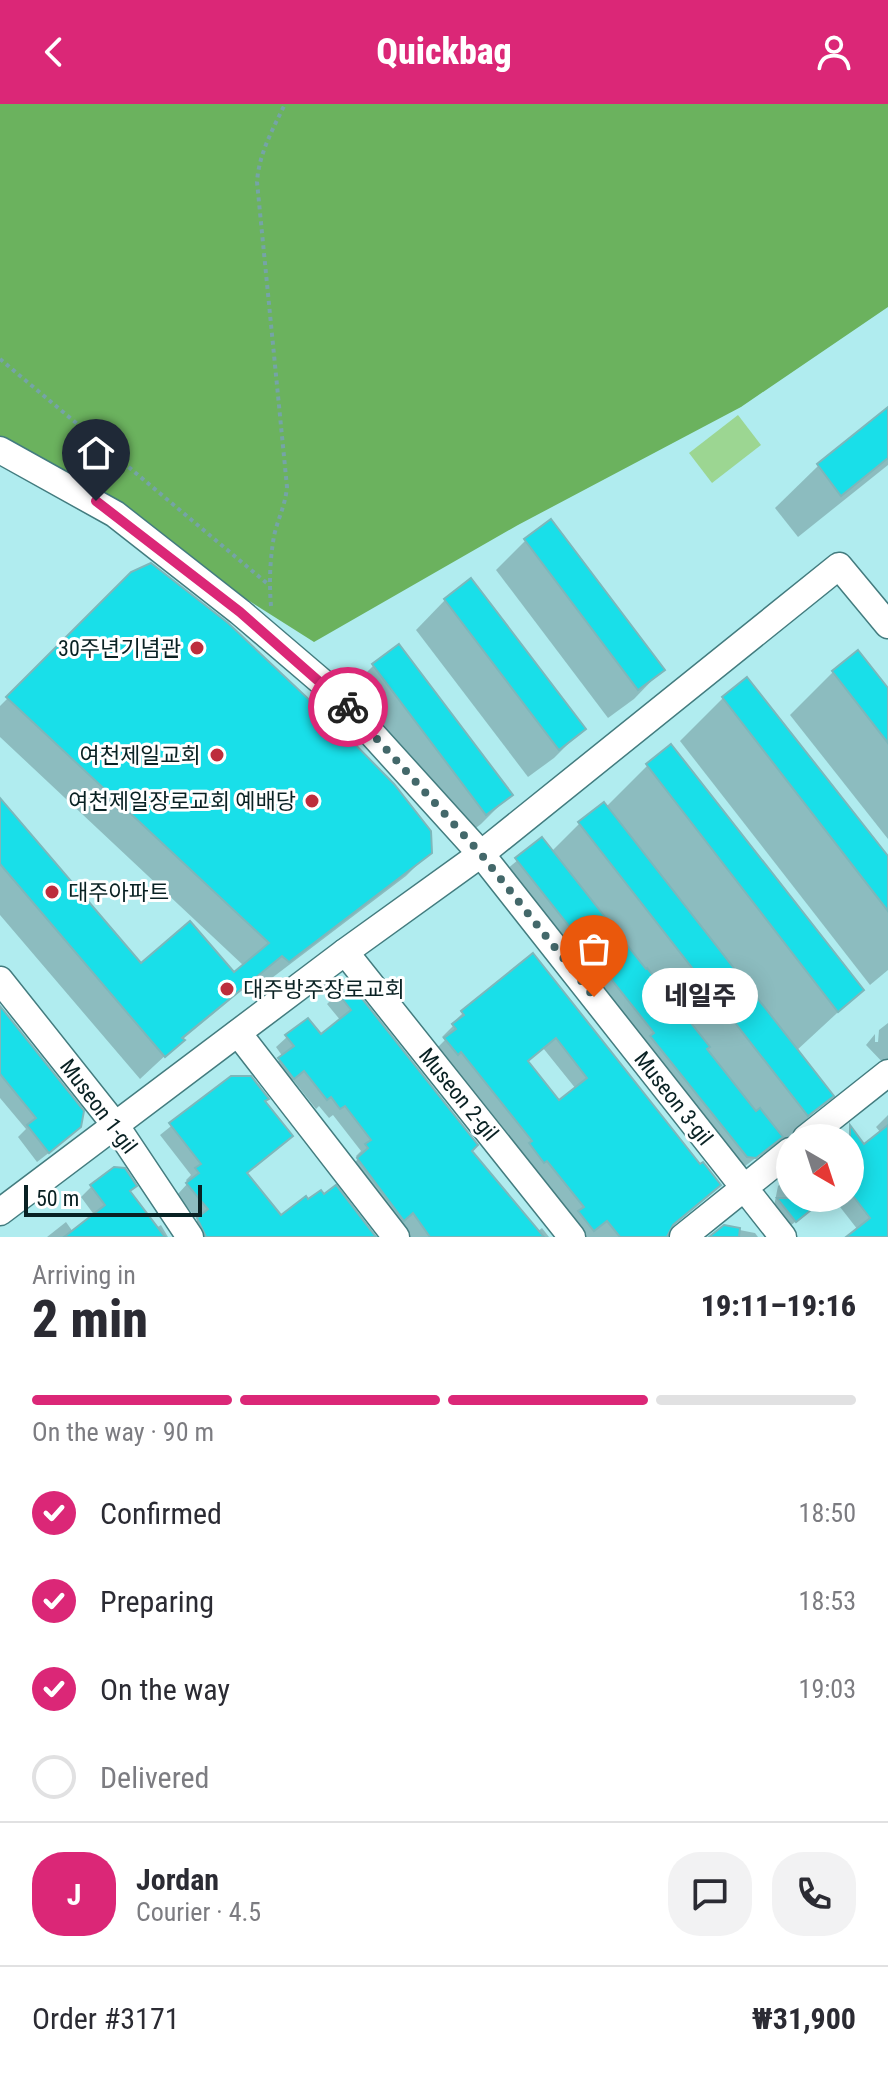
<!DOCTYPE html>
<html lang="en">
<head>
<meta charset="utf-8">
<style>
  :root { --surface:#fff; --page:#f2f2f3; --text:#2b2b33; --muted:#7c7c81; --line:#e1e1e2; --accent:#db2777 }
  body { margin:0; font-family:"Roboto Condensed","Noto Sans KR",sans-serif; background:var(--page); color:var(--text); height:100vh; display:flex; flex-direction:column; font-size:30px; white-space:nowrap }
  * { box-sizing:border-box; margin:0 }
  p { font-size:26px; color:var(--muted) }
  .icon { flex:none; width:44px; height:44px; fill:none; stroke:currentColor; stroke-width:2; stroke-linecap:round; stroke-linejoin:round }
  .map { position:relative; height:1133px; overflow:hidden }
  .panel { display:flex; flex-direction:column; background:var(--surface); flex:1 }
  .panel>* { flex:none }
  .needle { width:52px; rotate:141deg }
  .controls { position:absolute; left:776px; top:1020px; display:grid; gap:16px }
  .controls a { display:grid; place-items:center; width:88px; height:88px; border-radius:50%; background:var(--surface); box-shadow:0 4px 20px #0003; font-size:40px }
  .scale { position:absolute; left:24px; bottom:20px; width:178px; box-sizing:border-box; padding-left:8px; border:4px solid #092123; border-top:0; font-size:22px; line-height:28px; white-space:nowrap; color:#092123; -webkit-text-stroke:6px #fff; paint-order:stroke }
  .pin { position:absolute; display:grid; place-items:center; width:68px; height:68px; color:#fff; margin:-82px -34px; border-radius:50% 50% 50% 0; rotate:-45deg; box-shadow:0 0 8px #0007 }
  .pin .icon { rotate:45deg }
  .courier { position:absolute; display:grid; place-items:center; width:80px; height:80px; margin:-40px; border:6px solid #db2777; border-radius:50%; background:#fff; color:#222; box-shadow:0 2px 10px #0007 }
  .bubble { position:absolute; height:56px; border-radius:28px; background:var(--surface); box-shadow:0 4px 20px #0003; font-size:26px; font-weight:800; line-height:56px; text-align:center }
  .overview em { font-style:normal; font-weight:800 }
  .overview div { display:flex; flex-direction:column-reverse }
  .overview { display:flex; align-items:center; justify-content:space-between; height:136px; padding:0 32px }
  h1 { font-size:52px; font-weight:800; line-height:60px }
  .bar { display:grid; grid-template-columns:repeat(4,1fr); gap:12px 8px; align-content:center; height:96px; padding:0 32px }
  .bar i { height:10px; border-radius:6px; background:var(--line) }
  .bar .active { background:var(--accent) }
  .bar p { grid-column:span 4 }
  .line { display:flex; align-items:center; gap:20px; padding:0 32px; border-top:2px solid var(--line) }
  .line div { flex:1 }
  .round { display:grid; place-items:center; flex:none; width:84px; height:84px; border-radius:32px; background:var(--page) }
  ol { padding:0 32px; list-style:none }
  li { display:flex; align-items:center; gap:24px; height:88px }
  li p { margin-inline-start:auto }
  li .icon { padding:8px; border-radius:50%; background:var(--accent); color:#fff; stroke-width:4 }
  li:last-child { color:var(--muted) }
  li i { width:44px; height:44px; border:4px solid var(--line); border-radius:50% }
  header { display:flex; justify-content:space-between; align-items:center; height:104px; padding:0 32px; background:var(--accent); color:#fff; font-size:36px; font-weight:800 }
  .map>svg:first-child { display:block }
  .green { fill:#9cd692 }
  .forest { fill:#6bb25e }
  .shadow { fill:#0003; fill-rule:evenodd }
  .building { fill:#19dfe9; stroke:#7db7bb; stroke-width:2; fill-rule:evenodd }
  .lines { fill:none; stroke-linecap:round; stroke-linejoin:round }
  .minor-casing { stroke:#437c7f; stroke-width:29 }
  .path { stroke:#75a4a7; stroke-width:4; stroke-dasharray:4 4; stroke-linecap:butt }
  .minor { stroke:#fff; stroke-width:26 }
  .done { stroke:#43686a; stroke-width:8; stroke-dasharray:0 14.4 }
  .route { stroke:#db2777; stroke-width:10 }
  .poi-dot { fill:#bd2d3c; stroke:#fff; stroke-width:3 }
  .labels { text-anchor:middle; stroke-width:6; stroke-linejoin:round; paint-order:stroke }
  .poi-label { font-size:22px; fill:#092123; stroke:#fff; text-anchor:end }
  .street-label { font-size:22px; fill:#092123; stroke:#fff }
</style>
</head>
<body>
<header><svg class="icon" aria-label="back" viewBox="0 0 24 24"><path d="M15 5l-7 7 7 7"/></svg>Quickbag<svg class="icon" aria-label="person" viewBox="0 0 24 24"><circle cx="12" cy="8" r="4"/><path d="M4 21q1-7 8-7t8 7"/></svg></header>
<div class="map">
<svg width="888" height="1133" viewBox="0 0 888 1133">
  <rect width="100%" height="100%" fill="#b0ecef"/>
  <polygon class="green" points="738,311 761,341 712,379 689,349"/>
  <polygon class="forest" points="0,0 888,0 888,203 741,303 518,421 314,538 0,339"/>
  <g class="shadow">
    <polygon points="888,306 888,361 798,433 775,404 818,362"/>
    <polygon points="550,418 663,565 634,595 608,614 496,466 525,437"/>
    <polygon points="132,470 430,748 406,772 264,880 257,874 183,935 140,975 0,811 0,697 140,862 234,871 244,862 0,633 0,602"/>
    <polygon points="445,496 583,625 554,654 528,673 416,526"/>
    <polygon points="398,543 510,691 481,720 456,739 344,591 373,562"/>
    <polygon points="858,549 888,588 888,735 790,611 833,568"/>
    <polygon points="723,594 888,755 888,866 870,881 680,637"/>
    <polygon points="671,643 862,886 796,947 831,991 788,1034 765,1053 762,1049 744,1063 506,766 542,736 551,748 579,720 604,701 606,703 647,662"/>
    <path d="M533,852L668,1125L667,1133H578L434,947L445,936L442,933L453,922L451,920L463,909ZM543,944L576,985L558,999L526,958Z"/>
    <polygon points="355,889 499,1085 502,1083 537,1128 542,1124 549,1133 398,1133 347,1066 358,1055 356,1052 361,1047 333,1011 329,1014 319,1002 316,1005 293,976 282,984 269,966 283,953 276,943 287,933 321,933 341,917 327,900 337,890"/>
    <polygon points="0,906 68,1034 37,1058 18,1033 26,1025 0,994"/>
    <polygon points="888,919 888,964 866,941 875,930 875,938 878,938 879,926"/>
    <polygon points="231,974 263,997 290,1032 245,1070 281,1114 373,1133 191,1133 187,1127 198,1116 177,1091 188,1079 186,1076 191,1071 160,1031"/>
    <polygon points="888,1011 888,1133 850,1133 858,1126 833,1094 850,1094 850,1034 845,1034 853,1028 864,1042 881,1029 876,1023"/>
    <polygon points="790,1070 790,1094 824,1094 784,1127 772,1112 778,1082"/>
    <polygon points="92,1082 128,1087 156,1124 161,1121 168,1133 47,1133 66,1118 73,1128 95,1112 81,1093"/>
    <polygon points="724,1123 755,1129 758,1133 711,1133"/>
  </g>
  <g class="building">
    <polygon points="888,303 888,354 841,392 817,360"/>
    <polygon points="551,415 665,566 638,586 524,435"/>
    <polygon points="151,459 228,519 337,622 394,680 431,727 432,749 289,858 282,852 182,934 185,936 165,953 0,760 0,694 141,859 190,817 234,868 269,839 6,593 131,468"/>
    <polygon points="471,474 586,625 559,646 444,495"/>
    <polygon points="399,540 513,691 486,711 372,560"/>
    <polygon points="858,546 888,584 888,639 832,567"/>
    <polygon points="747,573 888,752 888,807 722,593"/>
    <polygon points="671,640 864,886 838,908 646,660"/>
    <polygon points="604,698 834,992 808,1012 578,718"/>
    <polygon points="542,733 646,865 647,864 710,943 707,945 756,1007 760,1004 783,1033 756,1054 747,1053 650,932 654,929 515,754"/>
    <path d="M533,849L700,1060L703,1058L721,1081L673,1121L667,1133H620L607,1117L594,1127L578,1107L584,1103L547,1057L544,1059L529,1039L532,1037L461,948L458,951L444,934L456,925L452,920L464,911L461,907ZM556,934L587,974L559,996L528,957Z"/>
    <polygon points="356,887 478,1041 472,1047 544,1133 430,1133 413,1109 404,1117 357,1054 368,1044 365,1040 371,1036 345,1002 340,1005 331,993 327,996 304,967 294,975 278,954 294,942 285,931 308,914 321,930 351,906 337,888"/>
    <polygon points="0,902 84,1007 81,1023 49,1049 27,1021 36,1014 0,970"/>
    <polygon points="231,972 251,972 269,995 265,997 293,1032 247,1069 281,1111 306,1092 308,1095 321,1086 324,1090 336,1081 376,1133 206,1133 197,1114 208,1105 186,1079 199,1069 195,1064 201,1060 169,1019"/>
    <polygon points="850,1021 864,1040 888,1021 888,1133 846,1133 870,1114 850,1088"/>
    <polygon points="114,1063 125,1064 137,1082 130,1087 165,1133 64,1133 105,1101 90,1081"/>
    <polygon points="777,1094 826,1094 796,1118"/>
    <polygon points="724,1121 740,1124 739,1133 709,1133"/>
  </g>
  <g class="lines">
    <defs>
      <g id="minor">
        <polyline points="0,346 115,410 240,508 336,590 481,750 783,1133"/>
        <polyline points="345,848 572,1133"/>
        <polyline points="0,876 116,1022 190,1133"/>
        <polyline points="238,929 396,1133"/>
        <polyline points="806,1034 888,969"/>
        <polyline points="0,1108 345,848 481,750 839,462 888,521"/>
        <polyline points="683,1133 790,1047"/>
      </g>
    </defs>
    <use href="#minor" class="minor-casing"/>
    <g class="path">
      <polyline points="0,255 269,481"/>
      <path d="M271,502C269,478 270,455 274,432C278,414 285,403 287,383L257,78C259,49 273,25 285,0"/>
    </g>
    <use href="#minor" class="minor"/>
  </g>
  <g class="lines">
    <polyline class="done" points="348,603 481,750 594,893"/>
    <polyline class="route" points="96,397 240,508 348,603"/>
  </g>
  <g class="poi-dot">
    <circle cx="197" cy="544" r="8"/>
    <circle cx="217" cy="651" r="8"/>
    <circle cx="312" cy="697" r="8"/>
    <circle cx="52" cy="788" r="8"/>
    <circle cx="227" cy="885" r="8"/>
  </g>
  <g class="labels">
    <g class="poi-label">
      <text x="181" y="552">30주년기념관</text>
      <text x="201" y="659">여천제일교회</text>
      <text x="296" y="705">여천제일장로교회 예배당</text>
      <text x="68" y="796" text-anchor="start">대주아파트</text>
      <text x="243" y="893" text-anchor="start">대주방주장로교회</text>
    </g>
    <g class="street-label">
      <text transform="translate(459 990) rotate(51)" y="8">Museon 2-gil</text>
      <text transform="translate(674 994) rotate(52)" y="8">Museon 3-gil</text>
      <text transform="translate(99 1002) rotate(53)" y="8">Museon 1-gil</text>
    </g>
  </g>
</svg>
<div class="controls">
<a><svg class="needle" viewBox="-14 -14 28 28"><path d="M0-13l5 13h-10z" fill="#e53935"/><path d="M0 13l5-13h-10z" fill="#7c7c81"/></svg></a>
</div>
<div class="scale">50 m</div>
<div class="pin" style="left:594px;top:893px;background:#ea580c"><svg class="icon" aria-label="bag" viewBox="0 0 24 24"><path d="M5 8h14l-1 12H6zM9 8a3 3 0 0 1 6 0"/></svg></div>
<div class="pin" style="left:96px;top:397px;background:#1f2937"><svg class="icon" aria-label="home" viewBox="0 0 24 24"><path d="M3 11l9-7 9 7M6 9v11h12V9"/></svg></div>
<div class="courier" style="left:348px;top:603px"><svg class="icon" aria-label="bike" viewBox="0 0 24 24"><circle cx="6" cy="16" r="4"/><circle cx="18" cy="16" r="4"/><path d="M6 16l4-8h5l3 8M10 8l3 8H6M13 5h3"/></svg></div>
<div class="bubble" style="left:642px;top:864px;width:116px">네일주</div>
</div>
<section class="panel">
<div class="overview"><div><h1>2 min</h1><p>Arriving in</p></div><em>19:11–19:16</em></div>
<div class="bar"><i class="active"></i><i class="active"></i><i class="active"></i><i></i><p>On the way · 90 m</p></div>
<ol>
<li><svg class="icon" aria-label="check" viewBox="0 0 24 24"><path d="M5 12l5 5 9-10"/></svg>Confirmed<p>18:50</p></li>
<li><svg class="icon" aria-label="check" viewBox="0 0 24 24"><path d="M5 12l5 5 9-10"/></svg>Preparing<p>18:53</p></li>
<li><svg class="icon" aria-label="check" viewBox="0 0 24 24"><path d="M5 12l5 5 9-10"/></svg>On the way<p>19:03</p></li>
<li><i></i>Delivered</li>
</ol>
<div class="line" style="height:144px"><b class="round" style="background:var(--accent);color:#fff">J</b><div><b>Jordan</b><p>Courier · 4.5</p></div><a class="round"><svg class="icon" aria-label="chat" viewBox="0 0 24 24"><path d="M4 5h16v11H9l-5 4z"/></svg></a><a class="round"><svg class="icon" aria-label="phone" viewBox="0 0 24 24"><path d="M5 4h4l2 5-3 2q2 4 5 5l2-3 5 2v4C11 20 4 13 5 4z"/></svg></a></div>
<div class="line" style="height:104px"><div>Order #3171</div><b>₩31,900</b></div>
</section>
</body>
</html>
